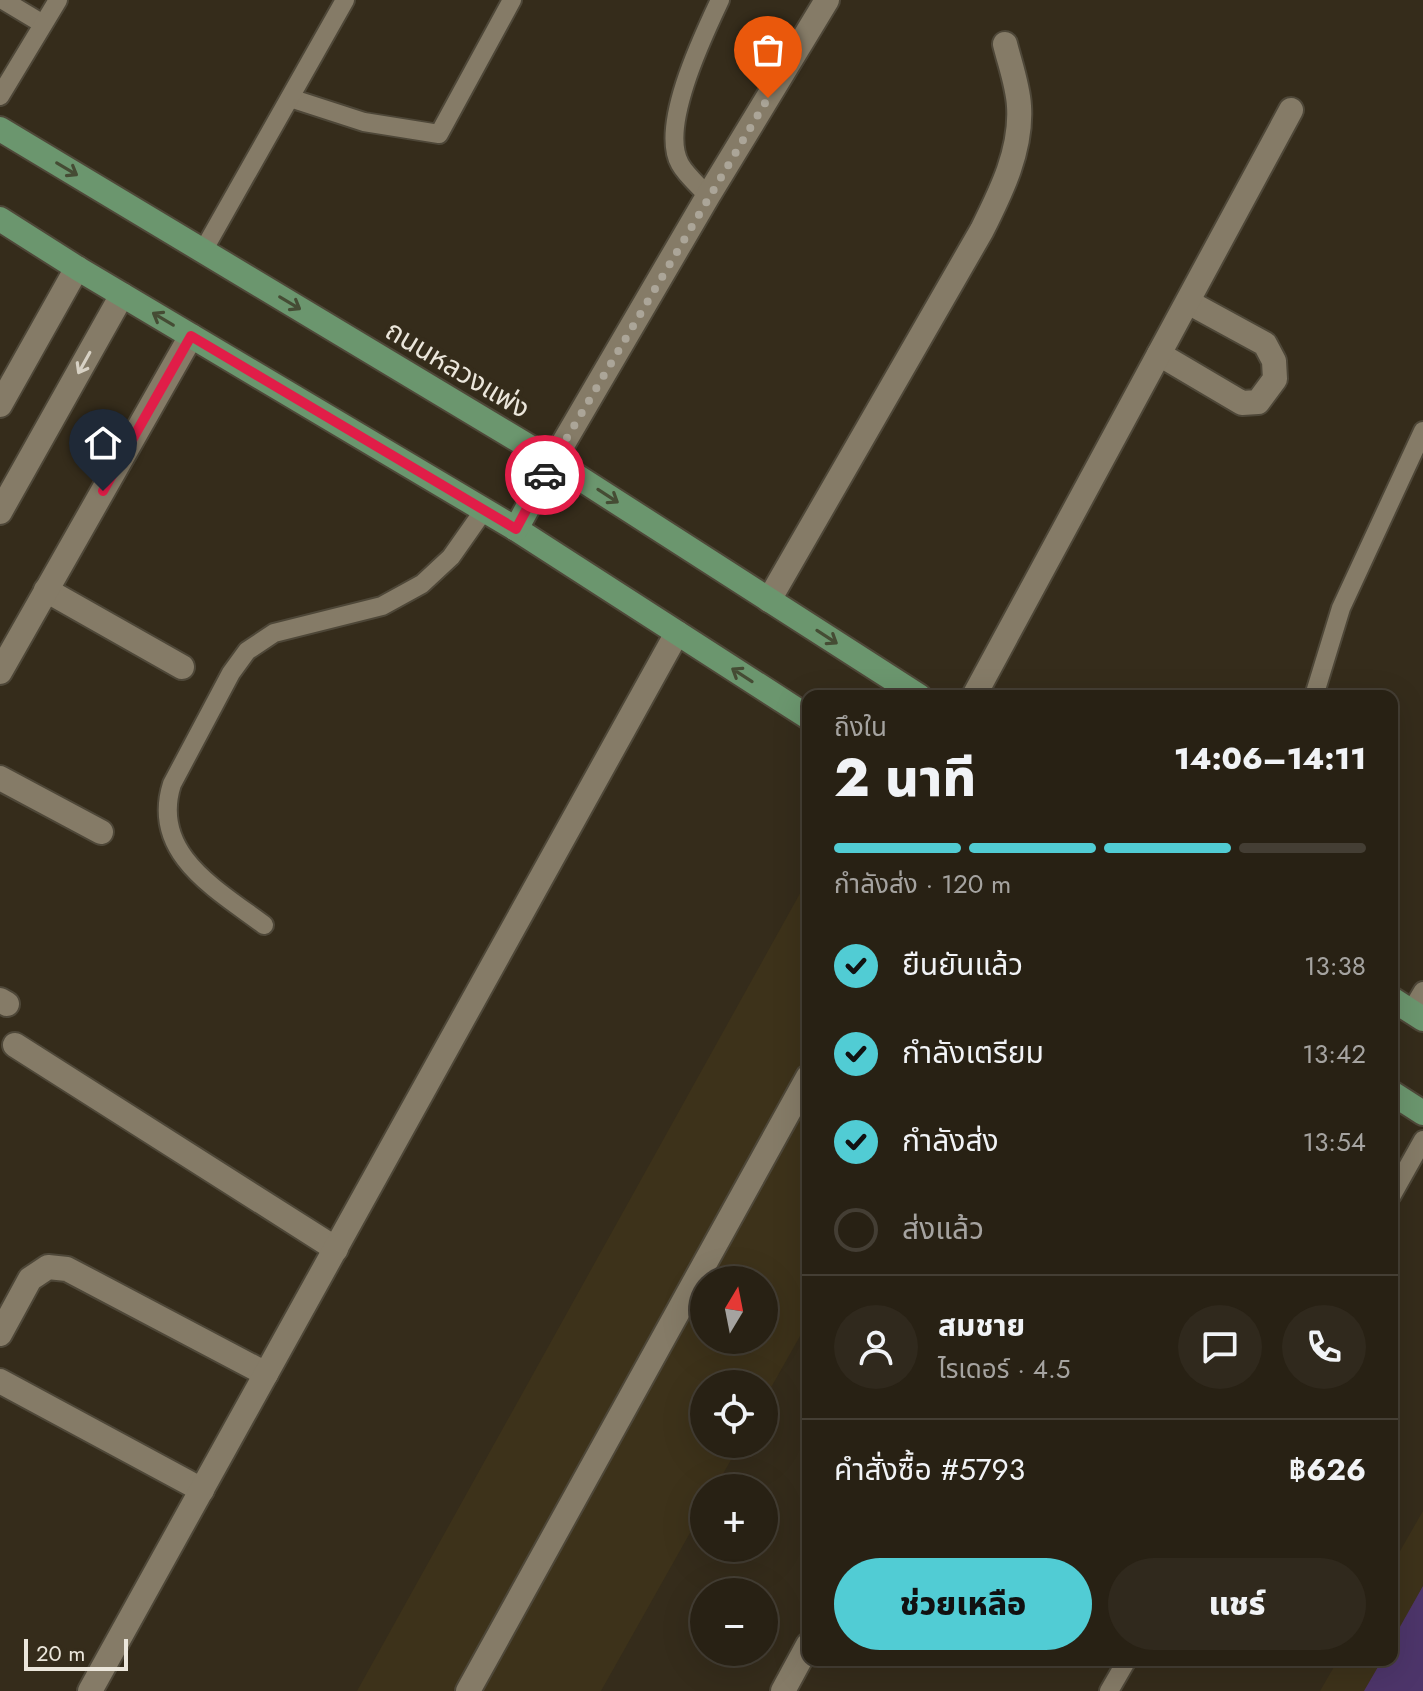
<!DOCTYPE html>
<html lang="th">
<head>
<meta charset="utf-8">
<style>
  :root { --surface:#282114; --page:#30291d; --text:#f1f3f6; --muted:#a5a3a0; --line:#443e34; --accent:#51ccd4 }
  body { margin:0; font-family:Jost,"Noto Sans Thai",sans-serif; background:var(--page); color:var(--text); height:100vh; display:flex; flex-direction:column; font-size:30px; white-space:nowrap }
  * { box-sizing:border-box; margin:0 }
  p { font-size:26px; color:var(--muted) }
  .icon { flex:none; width:44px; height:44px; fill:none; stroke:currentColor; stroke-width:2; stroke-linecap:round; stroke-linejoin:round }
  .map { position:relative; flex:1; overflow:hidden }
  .details { position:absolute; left:802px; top:690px; width:596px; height:976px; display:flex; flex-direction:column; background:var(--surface); border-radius:16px; box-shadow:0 8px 32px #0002,0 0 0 2px var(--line) }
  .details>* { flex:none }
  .needle { width:52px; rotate:10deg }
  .fabs { position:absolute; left:690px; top:1266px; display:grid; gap:16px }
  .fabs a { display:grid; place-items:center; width:88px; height:88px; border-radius:50%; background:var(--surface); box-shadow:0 8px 32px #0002,0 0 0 2px var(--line); font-size:40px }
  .scale { position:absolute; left:24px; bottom:20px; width:104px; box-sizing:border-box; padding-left:8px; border:4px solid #ebe6db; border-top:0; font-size:22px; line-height:28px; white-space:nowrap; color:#ebe6db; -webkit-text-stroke:6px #352c1b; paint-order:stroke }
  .pin { position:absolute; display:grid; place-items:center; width:68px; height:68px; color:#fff; margin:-82px -34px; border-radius:50% 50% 50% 0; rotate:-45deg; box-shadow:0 0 8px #0007 }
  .pin .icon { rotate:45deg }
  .courier { position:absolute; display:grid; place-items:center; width:80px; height:80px; margin:-40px; border:6px solid #e11d48; border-radius:50%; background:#fff; color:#222; box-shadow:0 2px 10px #0007 }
  .overview em { font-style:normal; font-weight:800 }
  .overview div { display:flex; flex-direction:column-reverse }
  .overview { display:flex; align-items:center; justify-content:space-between; height:136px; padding:0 32px }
  h1 { font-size:52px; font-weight:800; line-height:60px }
  .bar { display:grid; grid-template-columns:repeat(4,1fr); gap:12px 8px; align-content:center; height:96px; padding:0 32px }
  .bar i { height:10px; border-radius:6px; background:var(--line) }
  .bar .active { background:var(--accent) }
  .bar p { grid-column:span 4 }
  .line { display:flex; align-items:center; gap:20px; padding:0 32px; border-top:2px solid var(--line) }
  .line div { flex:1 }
  .round { display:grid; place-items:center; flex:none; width:84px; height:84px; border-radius:42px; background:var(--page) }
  ol { padding:0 32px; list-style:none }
  li { display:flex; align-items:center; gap:24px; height:88px }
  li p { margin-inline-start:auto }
  li .icon { padding:8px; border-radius:50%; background:var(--accent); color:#111; stroke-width:4 }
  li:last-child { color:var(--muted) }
  li i { width:44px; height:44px; border:4px solid var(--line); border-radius:50% }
  .cta { display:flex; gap:16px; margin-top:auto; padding:16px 32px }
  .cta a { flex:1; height:92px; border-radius:48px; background:var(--accent); color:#111; font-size:32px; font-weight:800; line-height:92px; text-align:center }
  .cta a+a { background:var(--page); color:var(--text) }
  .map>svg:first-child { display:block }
  .built { fill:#3d321a; fill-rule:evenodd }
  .building { fill:#4e346b; filter:url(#shadow) }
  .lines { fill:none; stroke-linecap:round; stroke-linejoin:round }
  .lane-casing { stroke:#4e4738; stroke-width:22 }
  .street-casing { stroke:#4e4738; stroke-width:28 }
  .primary-casing { stroke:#4e4738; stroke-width:28 }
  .lane { stroke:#857b67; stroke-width:18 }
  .street { stroke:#857b67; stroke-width:24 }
  .primary { stroke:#6b966e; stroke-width:24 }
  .oneway { stroke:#454c34 }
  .oneway2 { stroke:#d7d1c4 }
  .done { stroke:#aba598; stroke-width:8; stroke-dasharray:0 14.4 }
  .route { stroke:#e11d48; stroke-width:10 }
  .labels { text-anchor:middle; stroke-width:8; stroke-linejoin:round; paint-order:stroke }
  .street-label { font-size:28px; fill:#ebe6db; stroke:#352c1b }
</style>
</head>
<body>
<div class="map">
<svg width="1423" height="1691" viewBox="0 0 1423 1691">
  <defs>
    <filter id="shadow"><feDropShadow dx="9" dy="5" stdDeviation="0" flood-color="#0009"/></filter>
  </defs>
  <rect width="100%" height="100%" fill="#352c1b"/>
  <g class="built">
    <path d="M808,879V1322L764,1400V1384H704V1444H740L715,1488H704V1508L601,1691H357ZM704,1280H764V1340H704Z"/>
    <polygon points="1423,1511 1423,1691 1320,1691 1338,1660 1392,1660 1392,1565"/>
  </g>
  <polygon class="building" points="1423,1586 1423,1691 1364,1691 1382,1660 1392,1660 1392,1641"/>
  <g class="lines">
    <defs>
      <g id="lane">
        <polyline points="3,0 43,24"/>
        <polyline points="0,96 58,0"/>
        <polyline points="290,98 364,122 439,134 512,0"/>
        <path d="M708,196C699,186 686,175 680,164C659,127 703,36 720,0"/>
        <polyline points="203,251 345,0"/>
        <polyline points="1314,696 1341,608 1423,431"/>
        <path d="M264,925C216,889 150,853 172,784L231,673L247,651L274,633L382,606L422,584L451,557L484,510"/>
        <polyline points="1411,1011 1423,991"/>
        <polyline points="1392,1195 1423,1140"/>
        <polyline points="1109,1691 1127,1660"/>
      </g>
      <g id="street">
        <polyline points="1159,354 1242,403 1258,402 1275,379 1274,361 1265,344 1188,302"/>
        <polyline points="0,405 77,268"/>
        <polyline points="553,461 708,196 827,0"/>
        <polyline points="0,512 122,295"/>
        <polyline points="46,590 182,667"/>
        <path d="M769,600L982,230C1001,192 1022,150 1019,106C1018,86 1010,64 1005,44"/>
        <polyline points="0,672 191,336"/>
        <polyline points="974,696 1291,110"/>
        <polyline points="0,778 101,832"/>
        <polyline points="0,1000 7,1004"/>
        <polyline points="15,1045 336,1249"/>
        <polyline points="0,1334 30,1279 48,1267 67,1269 266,1374"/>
        <polyline points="0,1381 202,1490"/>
        <polyline points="90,1691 677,633"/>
        <polyline points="468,1691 808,1077"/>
        <polyline points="783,1691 808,1645"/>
      </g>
      <g id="primary">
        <polyline points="0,129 553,461 919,696"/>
        <polyline points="0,219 77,268 516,529 808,717"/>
        <polyline points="516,529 553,461"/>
        <polyline points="1392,999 1423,1019"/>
        <polyline points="1392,1093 1423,1113"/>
      </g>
    </defs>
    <use href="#lane" class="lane-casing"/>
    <use href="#street" class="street-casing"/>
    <use href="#primary" class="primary-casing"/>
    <use href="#lane" class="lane"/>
    <use href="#street" class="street"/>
    <use href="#primary" class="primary"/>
  </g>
  <defs><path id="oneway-shaft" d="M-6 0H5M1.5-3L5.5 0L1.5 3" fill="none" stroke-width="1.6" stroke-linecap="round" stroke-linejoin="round" transform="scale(2)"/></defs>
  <g class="oneway">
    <use href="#oneway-shaft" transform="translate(67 169) rotate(31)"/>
    <use href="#oneway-shaft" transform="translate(290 303) rotate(31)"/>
    <use href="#oneway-shaft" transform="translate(163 319) rotate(-149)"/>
    <use href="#oneway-shaft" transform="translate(608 496) rotate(33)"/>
    <use href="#oneway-shaft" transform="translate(827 637) rotate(33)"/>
    <use href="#oneway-shaft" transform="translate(742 675) rotate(-147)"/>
  </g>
  <use class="oneway2" href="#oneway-shaft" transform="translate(84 363) rotate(119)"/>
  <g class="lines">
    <polyline class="done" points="545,475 768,98"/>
    <polyline class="route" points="103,491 191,336 516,529 545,475"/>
  </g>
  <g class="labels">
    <g class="street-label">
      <text transform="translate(458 369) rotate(31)" y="10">ถนนหลวงแพ่ง</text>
    </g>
  </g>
</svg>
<div class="fabs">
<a><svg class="needle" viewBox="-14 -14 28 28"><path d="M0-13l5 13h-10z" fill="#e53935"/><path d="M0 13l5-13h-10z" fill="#a5a3a0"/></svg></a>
<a><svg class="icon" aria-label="locate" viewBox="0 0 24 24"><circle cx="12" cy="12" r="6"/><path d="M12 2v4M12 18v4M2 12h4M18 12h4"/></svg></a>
<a>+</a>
<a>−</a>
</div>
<div class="scale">20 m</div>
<div class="pin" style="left:768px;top:98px;background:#ea580c"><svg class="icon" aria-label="bag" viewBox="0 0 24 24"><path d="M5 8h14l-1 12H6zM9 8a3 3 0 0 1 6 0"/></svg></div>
<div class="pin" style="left:103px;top:491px;background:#1f2937"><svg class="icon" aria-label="home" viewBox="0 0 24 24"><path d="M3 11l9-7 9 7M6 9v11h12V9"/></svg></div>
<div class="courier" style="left:545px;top:475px"><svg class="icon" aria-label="car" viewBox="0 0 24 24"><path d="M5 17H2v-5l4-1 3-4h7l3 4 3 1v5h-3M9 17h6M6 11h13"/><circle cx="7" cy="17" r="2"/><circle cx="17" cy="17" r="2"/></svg></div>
<section class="details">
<div class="overview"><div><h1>2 นาที</h1><p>ถึงใน</p></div><em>14:06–14:11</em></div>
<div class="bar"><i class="active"></i><i class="active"></i><i class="active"></i><i></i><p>กำลังส่ง · 120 m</p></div>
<ol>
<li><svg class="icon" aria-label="check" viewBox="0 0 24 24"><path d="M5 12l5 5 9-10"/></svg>ยืนยันแล้ว<p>13:38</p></li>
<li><svg class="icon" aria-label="check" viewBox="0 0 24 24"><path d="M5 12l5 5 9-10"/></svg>กำลังเตรียม<p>13:42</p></li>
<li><svg class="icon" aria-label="check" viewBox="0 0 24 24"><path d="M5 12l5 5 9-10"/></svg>กำลังส่ง<p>13:54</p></li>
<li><i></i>ส่งแล้ว</li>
</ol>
<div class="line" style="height:144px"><a class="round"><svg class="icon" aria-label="person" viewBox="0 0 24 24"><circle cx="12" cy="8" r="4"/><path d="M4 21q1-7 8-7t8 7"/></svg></a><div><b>สมชาย</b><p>ไรเดอร์ · 4.5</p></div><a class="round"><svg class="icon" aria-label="chat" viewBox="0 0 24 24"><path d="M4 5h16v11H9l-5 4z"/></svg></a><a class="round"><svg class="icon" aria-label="phone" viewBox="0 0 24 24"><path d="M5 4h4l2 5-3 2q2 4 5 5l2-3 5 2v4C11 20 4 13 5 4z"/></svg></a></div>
<div class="line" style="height:104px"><div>คำสั่งซื้อ #5793</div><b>฿626</b></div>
<div class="cta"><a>ช่วยเหลือ</a><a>แชร์</a></div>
</section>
</div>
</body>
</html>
